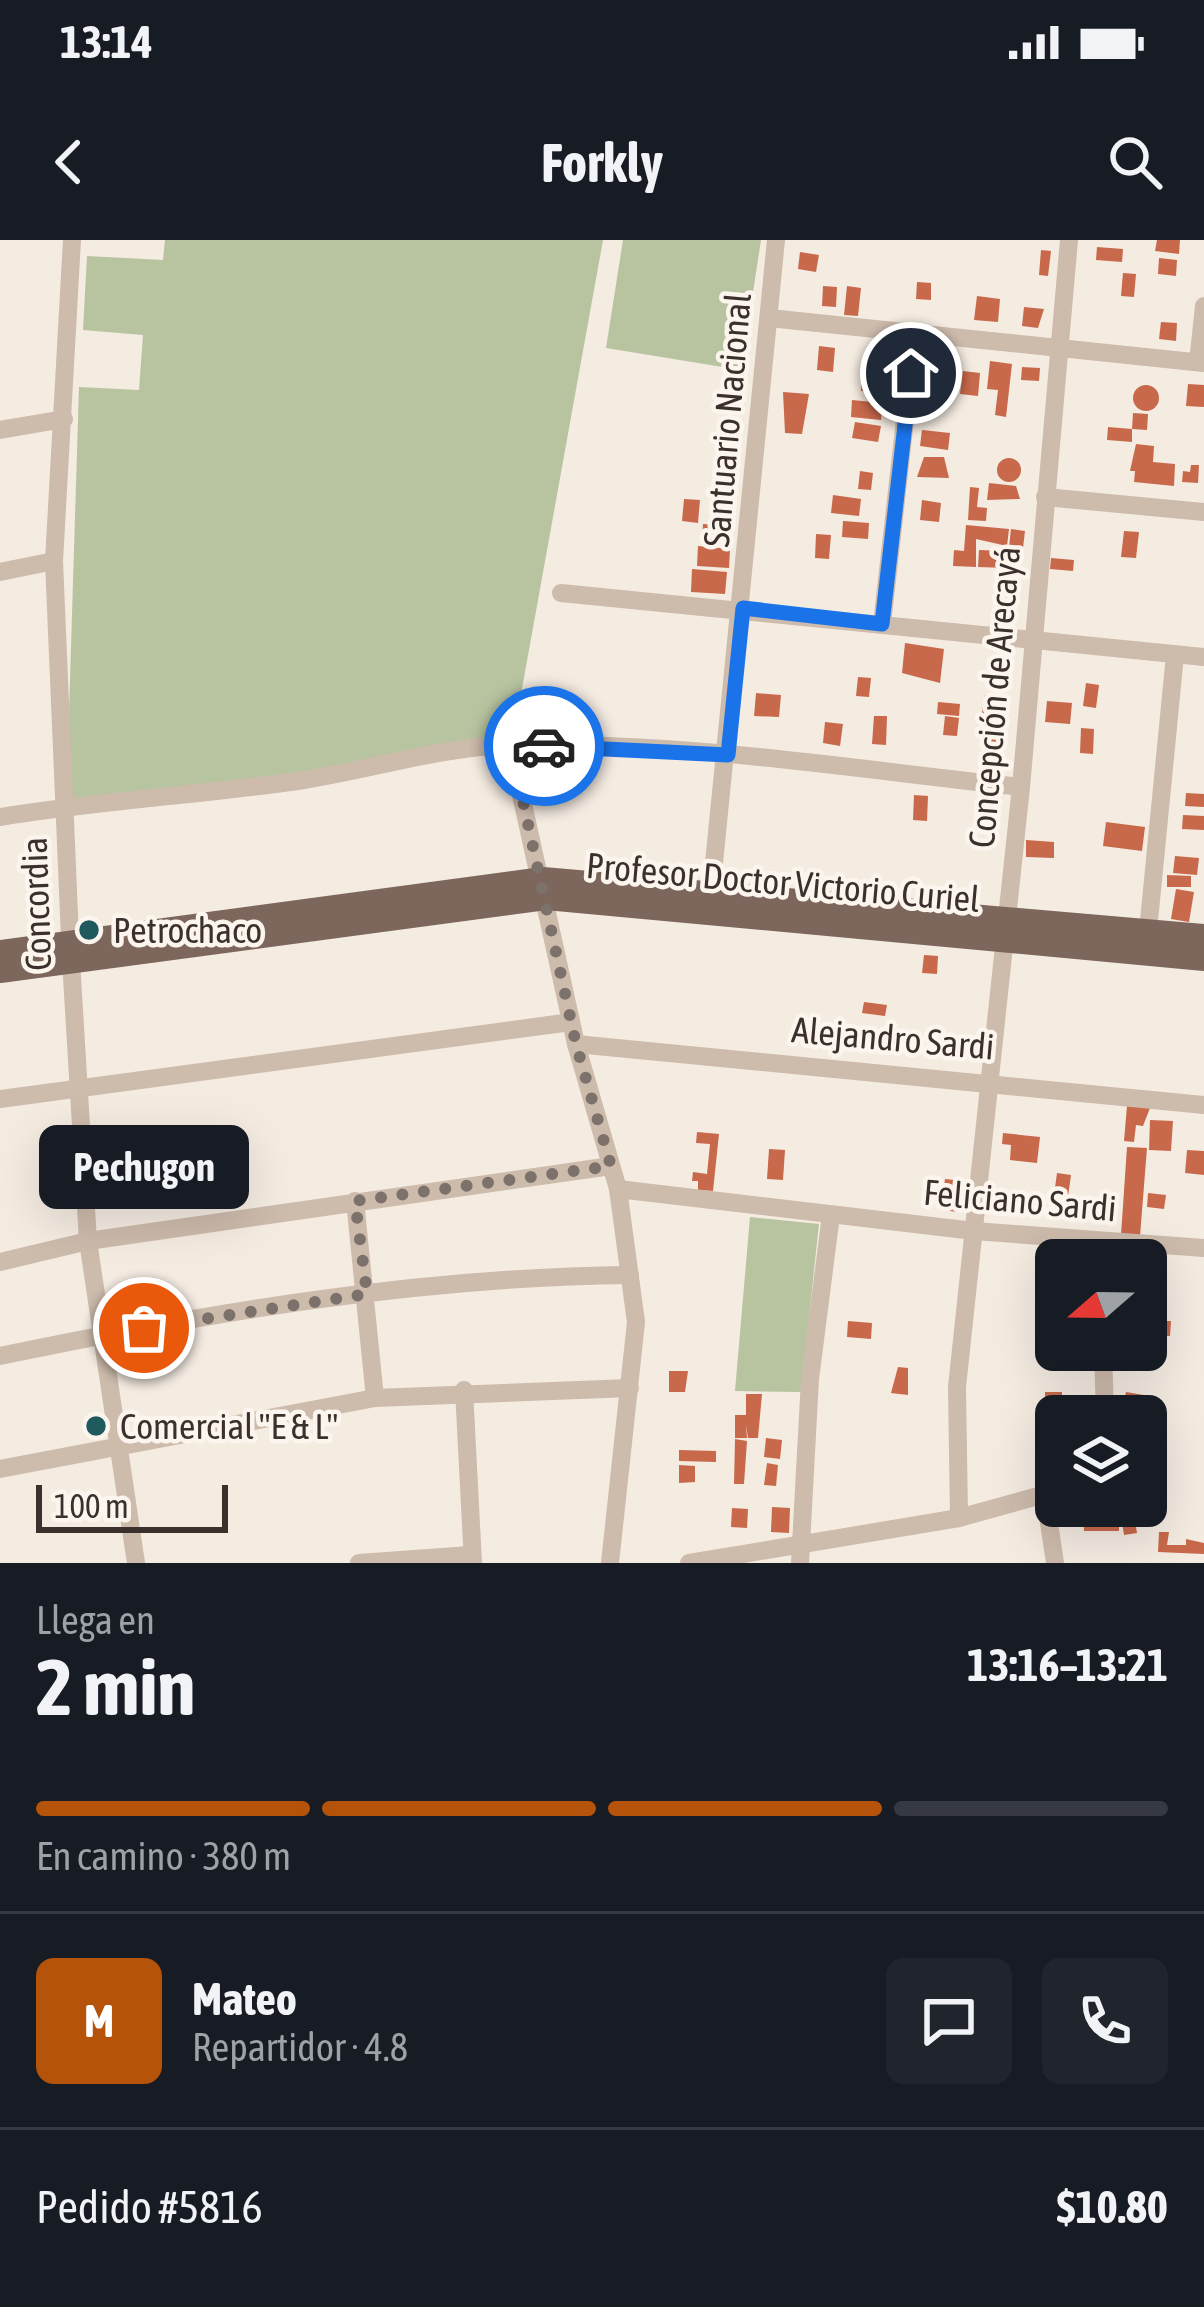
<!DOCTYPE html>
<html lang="es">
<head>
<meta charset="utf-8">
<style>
  :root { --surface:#171b24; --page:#20242c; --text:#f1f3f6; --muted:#9ea1a6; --line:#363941; --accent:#b45309 }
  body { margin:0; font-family:"Asap Condensed",sans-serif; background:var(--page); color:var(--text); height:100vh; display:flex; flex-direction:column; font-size:45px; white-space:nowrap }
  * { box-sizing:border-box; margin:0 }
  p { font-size:39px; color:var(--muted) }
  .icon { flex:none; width:66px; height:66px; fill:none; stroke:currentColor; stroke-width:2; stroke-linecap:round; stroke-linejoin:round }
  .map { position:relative; height:1323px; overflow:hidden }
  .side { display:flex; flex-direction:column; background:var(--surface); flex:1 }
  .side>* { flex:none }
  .needle { width:78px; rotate:250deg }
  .tools { position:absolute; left:1035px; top:999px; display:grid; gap:24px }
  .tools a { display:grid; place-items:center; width:132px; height:132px; border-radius:18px; background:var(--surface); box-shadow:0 12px 48px #0002; font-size:60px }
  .scale { position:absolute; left:36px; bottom:30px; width:192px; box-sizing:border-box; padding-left:12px; border:6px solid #3b302b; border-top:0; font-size:33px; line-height:42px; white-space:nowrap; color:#3b302b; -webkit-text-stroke:9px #fbf5ee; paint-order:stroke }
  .pin { position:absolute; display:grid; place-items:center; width:102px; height:102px; color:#fff; margin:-51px; border:6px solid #fff; border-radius:50%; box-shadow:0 3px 12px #0007 }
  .courier { position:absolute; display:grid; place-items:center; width:120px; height:120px; margin:-60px; border:9px solid #1a73e8; border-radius:50%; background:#fff; color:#222; box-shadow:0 3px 15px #0007 }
  .bubble { position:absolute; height:84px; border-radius:18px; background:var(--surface); box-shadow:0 12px 48px #0002; font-size:39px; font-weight:700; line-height:84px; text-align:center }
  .overview em { font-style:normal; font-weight:700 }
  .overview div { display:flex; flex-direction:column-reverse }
  .overview { display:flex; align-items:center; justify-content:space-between; height:204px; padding:0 36px }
  h1 { font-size:78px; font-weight:700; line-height:90px }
  .bar { display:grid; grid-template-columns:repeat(4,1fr); gap:18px 12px; align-content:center; height:144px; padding:0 36px }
  .bar i { height:15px; border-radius:9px; background:var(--line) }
  .bar .selected { background:var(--accent) }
  .bar p { grid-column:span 4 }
  .line { display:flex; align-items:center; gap:30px; padding:0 36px; border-top:3px solid var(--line) }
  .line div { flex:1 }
  .round { display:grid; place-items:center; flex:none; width:126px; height:126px; border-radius:18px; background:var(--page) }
  .status { display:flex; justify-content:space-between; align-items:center; height:84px; padding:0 60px; background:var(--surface); direction:ltr }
  .status svg { height:33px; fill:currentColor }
  header { display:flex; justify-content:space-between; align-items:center; height:156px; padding:0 36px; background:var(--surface); font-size:54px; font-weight:700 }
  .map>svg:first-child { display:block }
  .green { fill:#b8c4a0 }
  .building { fill:#c8694b }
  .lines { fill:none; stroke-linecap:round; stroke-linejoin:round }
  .minor { stroke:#cdbbac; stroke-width:18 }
  .major { stroke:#7d675c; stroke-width:24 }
  .done { stroke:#7c716b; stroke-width:12; stroke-dasharray:0 21.6 }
  .route { stroke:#1a73e8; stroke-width:15 }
  .poi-dot { fill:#1f5a5e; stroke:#fbf5ee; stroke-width:4.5 }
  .labels { text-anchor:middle; stroke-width:9; stroke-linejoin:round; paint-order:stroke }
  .street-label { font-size:36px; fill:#3b302b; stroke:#fbf5ee }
  .poi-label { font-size:36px; fill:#3b302b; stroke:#fbf5ee; text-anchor:start }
</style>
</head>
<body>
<div class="status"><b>13:14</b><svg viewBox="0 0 49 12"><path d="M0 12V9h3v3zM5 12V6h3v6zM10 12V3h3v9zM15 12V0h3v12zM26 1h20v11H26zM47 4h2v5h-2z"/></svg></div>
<header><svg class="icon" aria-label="back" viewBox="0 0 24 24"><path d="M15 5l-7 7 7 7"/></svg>Forkly<svg class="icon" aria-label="search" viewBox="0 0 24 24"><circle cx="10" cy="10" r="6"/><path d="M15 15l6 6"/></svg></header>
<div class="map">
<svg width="1204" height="1323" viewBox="0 0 1204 1323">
  <rect width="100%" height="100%" fill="#f4ebe1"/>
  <g class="green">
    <polygon points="165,0 603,0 512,504 66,570 79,147 139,150 143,95 83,90 87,16 163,20"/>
    <polygon points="623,0 761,0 741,130 606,108"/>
    <polygon points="750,977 819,984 801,1152 735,1151"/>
  </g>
  <g class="building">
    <polygon points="1157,0 1180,0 1179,14 1155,11"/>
    <polygon points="1097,7 1123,9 1122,22 1096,20"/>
    <polygon points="1041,10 1051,11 1048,36 1039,35"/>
    <polygon points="800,12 819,15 816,32 798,29"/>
    <polygon points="1159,18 1177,20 1176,36 1158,34"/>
    <polygon points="1123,33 1136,34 1134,57 1121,56"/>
    <polygon points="917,42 931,43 931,60 916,59"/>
    <polygon points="823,46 837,47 836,67 822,66"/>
    <polygon points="847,46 861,48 858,76 844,75"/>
    <polygon points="977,56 1000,59 998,82 974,80"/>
    <polygon points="1024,67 1044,69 1038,88 1022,86"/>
    <polygon points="1161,82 1177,83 1176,101 1159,99"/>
    <polygon points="819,106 835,108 833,132 817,130"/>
    <polygon points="941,111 955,113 953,133 939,132"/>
    <polygon points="990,121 1012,124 1006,177 995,175 998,150 987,149"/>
    <polygon points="1022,127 1040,128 1039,141 1021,140"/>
    <polygon points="963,131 980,133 978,156 960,154"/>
    <polygon points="862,136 886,137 886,145 877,144 877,152 861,151"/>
    <polygon points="1188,144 1204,145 1204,167 1186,166"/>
    <circle cx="1146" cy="158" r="13"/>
    <polygon points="783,152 809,154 802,194 785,193"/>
    <polygon points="852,160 882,163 881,180 851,177"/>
    <polygon points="1133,173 1148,174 1147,190 1132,189"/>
    <polygon points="855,182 881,186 878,202 852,198"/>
    <polygon points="1108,187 1132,189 1132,202 1107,200"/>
    <polygon points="922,190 950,193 948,210 920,206"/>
    <polygon points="1136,204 1154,206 1153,222 1175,224 1174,246 1134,242 1135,231 1130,231"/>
    <polygon points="924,217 944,217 949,238 917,237"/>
    <circle cx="1009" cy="230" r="12"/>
    <polygon points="1191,225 1199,225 1198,243 1182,242 1183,231 1190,232"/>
    <polygon points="860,231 873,233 871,250 858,249"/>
    <polygon points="989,243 1016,246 1020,259 987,260"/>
    <polygon points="970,247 979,248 977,267 987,268 986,281 968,280"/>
    <polygon points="833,255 861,259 859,276 831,273"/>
    <polygon points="684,259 700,260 698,283 682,281"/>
    <polygon points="922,260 941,263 939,282 920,280"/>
    <polygon points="843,281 869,283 868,299 842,297"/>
    <polygon points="703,284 722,285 721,301 702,299"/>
    <polygon points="966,285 1009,289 1007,306 976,299 976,327 953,326 954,310 964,311"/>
    <polygon points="1011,289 1025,291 1023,308 1009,307"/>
    <polygon points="1124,291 1139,292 1136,318 1121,317"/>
    <polygon points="816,294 831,295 829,319 815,318"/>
    <polygon points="698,306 730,309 729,328 697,326"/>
    <polygon points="979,310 1006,311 1006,328 978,327"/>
    <polygon points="1051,318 1074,320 1073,331 1050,329"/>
    <polygon points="692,329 727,332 725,354 691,352"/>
    <polygon points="905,403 944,409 940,443 902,433"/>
    <polygon points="858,437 871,438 869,457 856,456"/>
    <polygon points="1086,443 1099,445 1096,468 1083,466"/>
    <polygon points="756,453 781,455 779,477 754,476"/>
    <polygon points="985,455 1007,460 1004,477 982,473"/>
    <polygon points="1047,461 1072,463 1070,484 1045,482"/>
    <polygon points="938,462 960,464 959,476 937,474"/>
    <polygon points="874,476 887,476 886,505 872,504"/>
    <polygon points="945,476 959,478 957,496 943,495"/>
    <polygon points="825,482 843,484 840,506 823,503"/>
    <polygon points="1081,488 1094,489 1093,514 1080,513"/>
    <polygon points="989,497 1004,499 1002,515 987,513"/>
    <polygon points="1186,553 1204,554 1204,567 1185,566"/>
    <polygon points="914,555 928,556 927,581 913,580"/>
    <polygon points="1183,575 1204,576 1204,590 1182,589"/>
    <polygon points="1106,582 1145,587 1142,611 1103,606"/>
    <polygon points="1026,600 1054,602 1054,618 1026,617"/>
    <polygon points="1175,616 1199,618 1197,635 1173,633"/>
    <polygon points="1167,635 1191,636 1191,647 1167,647"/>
    <polygon points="1176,649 1194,652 1189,682 1171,679"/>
    <polygon points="924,715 938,716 937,734 922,733"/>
    <polygon points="864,762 887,765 885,776 862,773"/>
    <polygon points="938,794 971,799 969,817 936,812"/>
    <polygon points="1127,866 1150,868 1143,886 1136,885 1134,902 1124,901"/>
    <polygon points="1150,880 1173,881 1171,911 1149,910"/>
    <polygon points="697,892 719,894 713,951 698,950 698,941 692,941 693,932 707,934 710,904 696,903"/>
    <polygon points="1003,893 1040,897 1037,923 1010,920 1011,905 1002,904"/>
    <polygon points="1127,907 1147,908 1140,996 1121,995"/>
    <polygon points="769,909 785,910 783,940 767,939"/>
    <polygon points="1187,910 1204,911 1204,935 1185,933"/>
    <polygon points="1057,933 1071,935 1068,957 1054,955"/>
    <polygon points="945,939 963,941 959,972 941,970"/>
    <polygon points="1148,953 1166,955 1164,969 1147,967"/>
    <polygon points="848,1081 872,1083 871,1099 847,1097"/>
    <polygon points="1153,1081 1171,1081 1170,1096 1153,1095"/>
    <polygon points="898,1127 908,1128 908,1155 891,1153"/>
    <polygon points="669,1131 688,1131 685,1152 669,1152"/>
    <rect x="1045" y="1152" width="17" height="14"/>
    <polygon points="1126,1152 1150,1156 1153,1168 1124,1162"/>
    <polygon points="746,1154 762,1154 758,1198 748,1198 746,1185 747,1198 735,1198 735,1175 746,1175"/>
    <polygon points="1056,1177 1056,1198 1042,1199 1041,1178"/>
    <polygon points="766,1198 782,1200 780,1219 764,1217"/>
    <polygon points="735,1199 747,1201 744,1244 734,1244"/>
    <polygon points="679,1210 716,1211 716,1222 679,1221"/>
    <polygon points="1056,1211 1056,1238 1049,1239 1045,1212"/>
    <polygon points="767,1223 778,1225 776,1246 764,1245"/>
    <polygon points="679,1225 695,1226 695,1242 679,1243"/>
    <polygon points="772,1267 790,1268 789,1293 771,1292"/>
    <polygon points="732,1268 748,1269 747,1288 731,1287"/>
    <polygon points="1083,1272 1119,1272 1119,1291 1084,1291"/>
    <polygon points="1134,1274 1137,1293 1124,1295 1121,1276"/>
    <polygon points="1159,1292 1169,1292 1167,1305 1186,1305 1186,1299 1204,1303 1204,1314 1158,1312"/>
  </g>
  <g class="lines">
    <g class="minor">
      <polyline points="72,0 54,321 71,721 88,1001 136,1323"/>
      <polyline points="769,78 1204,123"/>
      <polyline points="1198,122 1204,66"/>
      <polyline points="0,190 64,179"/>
      <polyline points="1045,257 1204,272"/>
      <polyline points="0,332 54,321"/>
      <polyline points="561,353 1204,417"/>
      <polyline points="882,384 915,91"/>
      <polyline points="510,505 576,804 618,949 636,1082 610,1323"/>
      <path d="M0,577C99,561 198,555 298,541C370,530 439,507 513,505C682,501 853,529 1021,547"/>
      <polyline points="711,653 776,0"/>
      <polyline points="1148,691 1175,415"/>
      <polyline points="576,804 1204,865"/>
      <polyline points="0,859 571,782"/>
      <polyline points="618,949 974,991 1204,1008"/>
      <polyline points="355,961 375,1158"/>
      <polyline points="0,1022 88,1001 611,926"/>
      <polyline points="1103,1110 1105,1176"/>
      <path d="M0,1116C206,1073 419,1037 630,1035"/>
      <polyline points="464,1150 473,1323"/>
      <polyline points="0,1229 375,1158 630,1148"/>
      <polyline points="1045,1256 1055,1323"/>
      <polyline points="959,1278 957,1147 1021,547 1069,0"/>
      <polyline points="359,1323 470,1315"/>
      <polyline points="689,1323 959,1278 1056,1251"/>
      <polyline points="800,1323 810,1139 831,975"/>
    </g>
    <g class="major">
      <polyline points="0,712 543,639 1204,696"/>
      <polyline points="0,731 546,658 1204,719"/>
    </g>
  </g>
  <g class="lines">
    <polyline class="done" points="144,1088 367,1054 355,961 611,926 576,804 511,506 544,506"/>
    <polyline class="route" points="544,506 728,515 743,368 882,384 911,133"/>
  </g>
  <g class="poi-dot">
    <circle cx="89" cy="690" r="12"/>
    <circle cx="96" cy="1186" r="12"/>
  </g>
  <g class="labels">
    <g class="street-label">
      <text transform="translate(727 180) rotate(-85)" y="13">Santuario Nacional</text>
      <text transform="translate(994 457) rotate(-85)" y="13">Concepción de Arecayá</text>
      <text transform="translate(783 642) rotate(5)" y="13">Profesor Doctor Victorio Curiel</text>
      <text transform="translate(36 664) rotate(-92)" y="13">Concordia</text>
      <text transform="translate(893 798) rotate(5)" y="13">Alejandro Sardi</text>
      <text transform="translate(1020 960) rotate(5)" y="13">Feliciano Sardi</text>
    </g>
    <g class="poi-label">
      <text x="113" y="703">Petrochaco</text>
      <text x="120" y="1199">Comercial "E &amp; L"</text>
    </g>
  </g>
</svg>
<div class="tools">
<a><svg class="needle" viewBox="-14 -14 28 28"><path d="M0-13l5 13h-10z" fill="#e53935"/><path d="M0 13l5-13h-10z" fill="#9ea1a6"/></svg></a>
<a><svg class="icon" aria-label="layers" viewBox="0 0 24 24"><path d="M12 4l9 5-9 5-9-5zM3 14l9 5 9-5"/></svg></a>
</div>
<div class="scale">100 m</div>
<div class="pin" style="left:144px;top:1088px;background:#ea580c"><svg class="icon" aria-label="bag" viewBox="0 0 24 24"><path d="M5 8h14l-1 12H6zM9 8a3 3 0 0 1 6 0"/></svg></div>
<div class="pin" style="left:911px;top:133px;background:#1f2937"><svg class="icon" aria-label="home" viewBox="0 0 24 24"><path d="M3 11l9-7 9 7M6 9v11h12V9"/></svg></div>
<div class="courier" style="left:544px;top:506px"><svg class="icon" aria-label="car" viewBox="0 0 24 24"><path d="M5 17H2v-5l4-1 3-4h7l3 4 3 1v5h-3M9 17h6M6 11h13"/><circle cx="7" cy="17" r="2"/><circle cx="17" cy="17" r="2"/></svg></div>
<div class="bubble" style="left:39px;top:885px;width:210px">Pechugon</div>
</div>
<section class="side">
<div class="overview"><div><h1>2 min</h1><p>Llega en</p></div><em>13:16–13:21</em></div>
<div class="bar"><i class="selected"></i><i class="selected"></i><i class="selected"></i><i></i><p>En camino · 380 m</p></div>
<div class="line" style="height:216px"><b class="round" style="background:var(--accent);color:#fff">M</b><div><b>Mateo</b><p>Repartidor · 4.8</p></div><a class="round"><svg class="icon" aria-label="chat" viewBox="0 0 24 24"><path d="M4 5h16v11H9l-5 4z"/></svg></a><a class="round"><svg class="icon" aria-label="phone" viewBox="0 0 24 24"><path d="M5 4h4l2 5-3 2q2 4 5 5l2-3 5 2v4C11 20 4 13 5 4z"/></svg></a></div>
<div class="line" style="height:156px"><div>Pedido #5816</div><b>$10.80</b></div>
</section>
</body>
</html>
